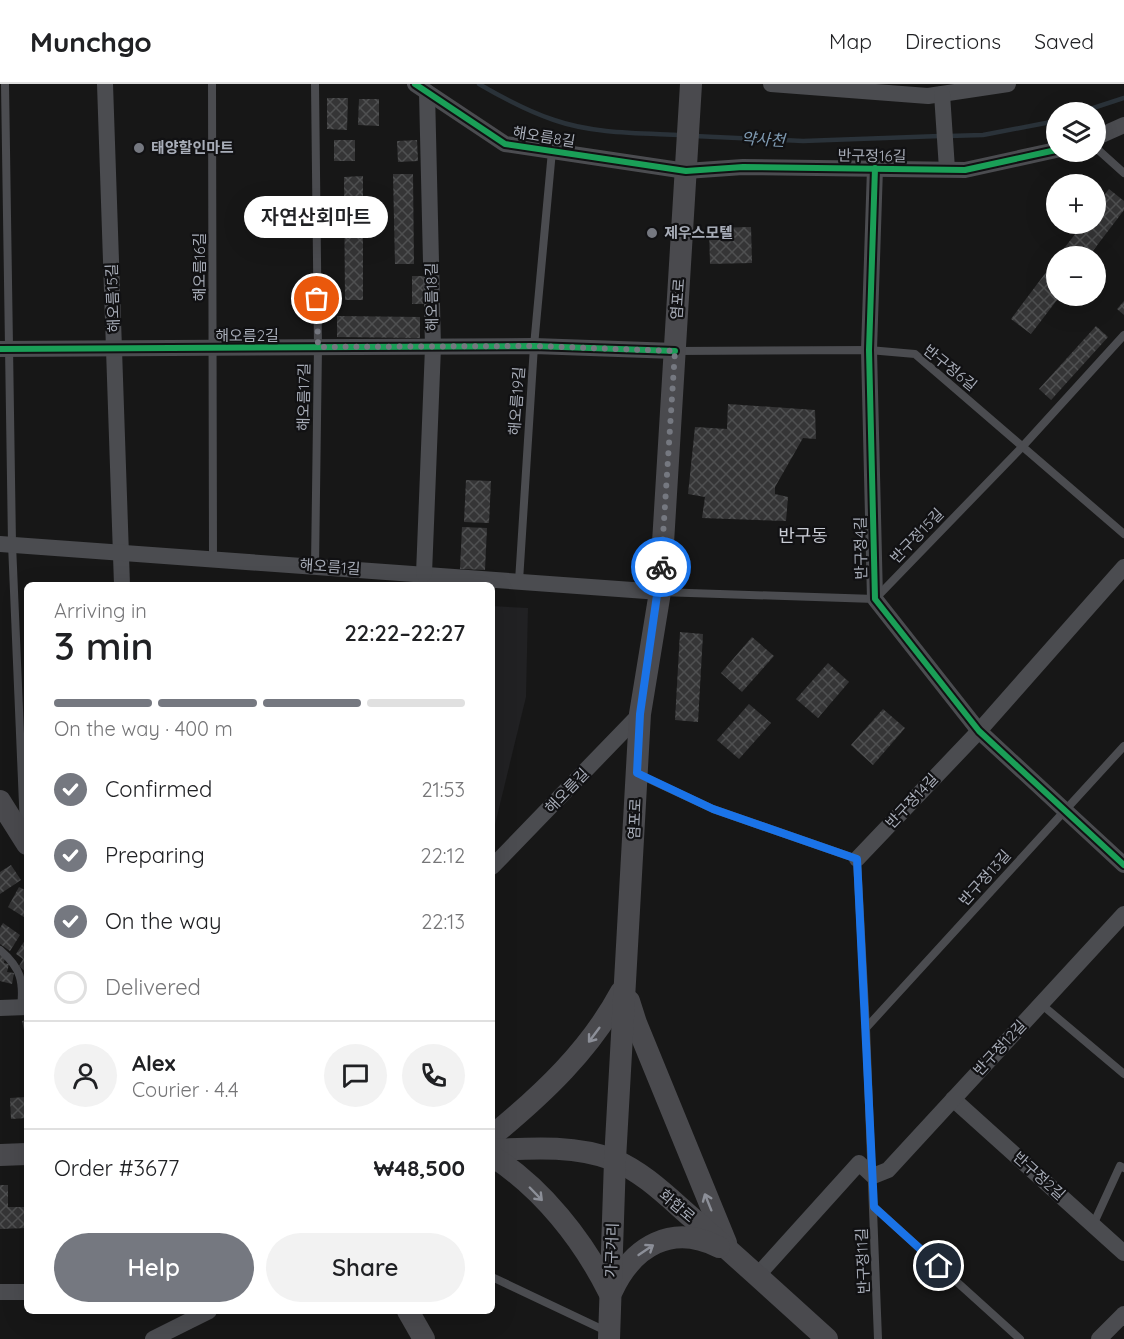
<!DOCTYPE html>
<html lang="en">
<head>
<meta charset="utf-8">
<style>
  :root { --surface:#fff; --page:#f2f2f2; --text:#202124; --muted:#757577; --line:#e0e0e0; --accent:#757880 }
  body { margin:0; font-family:Quicksand,"Noto Sans KR",sans-serif; background:var(--page); color:var(--text); height:100vh; display:flex; flex-direction:column; font-size:22px; white-space:nowrap }
  * { box-sizing:border-box; margin:0 }
  p { font-size:20px; color:var(--muted) }
  .icon { flex:none; width:33px; height:33px; fill:none; stroke:currentColor; stroke-width:2; stroke-linecap:round; stroke-linejoin:round }
  .map { position:relative; flex:1; overflow:hidden }
  .panel { position:absolute; left:24px; top:498px; width:471px; height:732px; display:flex; flex-direction:column; background:var(--surface); border-radius:9px; box-shadow:0 6px 24px #0002 }
  .panel>* { flex:none }
  .tools { position:absolute; left:1046px; top:18px; display:grid; gap:12px }
  .tools a { display:grid; place-items:center; width:60px; height:60px; border-radius:50%; background:var(--surface); box-shadow:0 6px 24px #0002; font-size:30px }
  .pin { position:absolute; display:grid; place-items:center; width:51px; height:51px; color:#fff; margin:-26px; border:3px solid #fff; border-radius:50%; box-shadow:0 2px 6px #0007 }
  .courier { position:absolute; display:grid; place-items:center; width:60px; height:60px; margin:-30px; border:4px solid #1a73e8; border-radius:50%; background:#fff; color:#222; box-shadow:0 2px 8px #0007 }
  .bubble { position:absolute; height:42px; border-radius:21px; background:var(--surface); box-shadow:0 6px 24px #0002; font-size:20px; font-weight:600; line-height:42px; text-align:center }
  .overview em { font-style:normal; font-weight:600 }
  .overview div { display:flex; flex-direction:column-reverse }
  .overview { display:flex; align-items:center; justify-content:space-between; height:102px; padding:0 30px }
  h1 { font-size:39px; font-weight:600; line-height:45px }
  .bar { display:grid; grid-template-columns:repeat(4,1fr); gap:9px 6px; align-content:center; height:72px; padding:0 30px }
  .bar i { height:8px; border-radius:4px; background:var(--line) }
  .bar .active { background:var(--accent) }
  .bar p { grid-column:span 4 }
  .line { display:flex; align-items:center; gap:15px; padding:0 30px; border-top:2px solid var(--line) }
  .line div { flex:1 }
  .round { display:grid; place-items:center; flex:none; width:63px; height:63px; border-radius:32px; background:var(--page) }
  ol { padding:0 30px; list-style:none }
  li { display:flex; align-items:center; gap:18px; height:66px }
  li p { margin-inline-start:auto }
  li .icon { padding:6px; border-radius:50%; background:var(--accent); color:#fff; stroke-width:4 }
  li:last-child { color:var(--muted) }
  li i { width:33px; height:33px; border:3px solid var(--line); border-radius:50% }
  .cta { display:flex; gap:12px; margin-top:auto; padding:12px 30px }
  .cta a { flex:1; height:69px; border-radius:36px; background:var(--accent); color:#fff; font-size:24px; font-weight:600; line-height:69px; text-align:center }
  .cta a+a { background:var(--page); color:var(--text) }
  header { display:flex; align-items:center; gap:36px; box-sizing:border-box; height:84px; padding:0 30px; background:var(--surface); border-bottom:2px solid var(--line) }
  header strong { font-size:28px }
  nav { display:flex; gap:33px; margin-inline-start:auto; font-size:21px }
  .map>svg:first-child { display:block }
  .built { fill:#212123 }
  .lines { fill:none; stroke-linecap:round; stroke-linejoin:round }
  .stream { stroke:#2a3239; stroke-width:4.5 }
  .building { fill:url(#building-cross-hatch) }
  .service { stroke:#4b4c50; stroke-width:8 }
  .minor { stroke:#4b4c50; stroke-width:16 }
  .secondary { stroke:#4a4a4e; stroke-width:22 }
  .cycleway-casing { stroke:#111113; stroke-width:10 }
  .cycleway { stroke:#1a9f57; stroke-width:6 }
  .oneway { stroke:#8c8f98 }
  .done { stroke:#757880; stroke-width:6; stroke-dasharray:0 10.8 }
  .route { stroke:#1a73e8; stroke-width:8 }
  .poi-dot { fill:#757880; stroke:#111113; stroke-width:2 }
  .labels { text-anchor:middle; stroke-width:4.5; stroke-linejoin:round; paint-order:stroke }
  .street-label { font-size:15px; fill:#a8adb8; stroke:#111113 }
  .poi-label { font-size:15px; font-weight:bold; fill:#a8adb8; stroke:#111113; text-anchor:start }
  .water-label { font-size:16px; font-style:italic; fill:#7f9bb3; stroke:#111113 }
  .quarter-label { font-size:18px; fill:#c9ccd4; stroke:#111113 }
</style>
</head>
<body>
<header>
<strong>Munchgo</strong>
<nav><a>Map</a><a>Directions</a><a>Saved</a></nav>
</header>
<div class="map">
<svg width="1124" height="1255" viewBox="0 0 1124 1255">
  <defs>
    <pattern id="building-cross-hatch" width="8" height="8" patternUnits="userSpaceOnUse" patternTransform="scale(1.5)"><rect width="8" height="8" fill="#353536"/><path d="M0 0l8 8M0 8l8-8" fill="none" stroke="#4f5051"/></pattern>
  </defs>
  <rect width="100%" height="100%" fill="#171717"/>
  <polygon class="built" points="492,522 528,524 526,613 492,753"/>
  <g class="lines">
    <g class="stream">
      <path d="M479,0C503,14 527,27 554,36C594,50 640,49 682,51"/>
      <polyline points="1081,28 1124,14"/>
      <polyline points="694,52 803,57 940,52"/>
      <polyline points="948,52 983,51 1056,37"/>
    </g>
  </g>
  <g class="building">
    <polygon points="327,14 348,14 347,46 327,45"/>
    <polygon points="359,15 379,15 379,42 358,41"/>
    <rect x="334" y="56" width="21" height="21"/>
    <polygon points="417,56 418,77 398,78 397,57"/>
    <polygon points="393,90 413,90 414,180 395,180"/>
    <polygon points="363,92 363,216 345,216 344,93"/>
    <polygon points="1109,105 1124,117 1124,126 1089,172 1058,172 1083,140 1095,140 1095,123"/>
    <polygon points="751,143 752,179 710,180 709,144"/>
    <polygon points="1056,175 1056,212 1060,212 1031,250 1011,235"/>
    <polygon points="412,192 425,192 426,220 412,220"/>
    <polygon points="1124,217 1124,231 1117,225"/>
    <polygon points="337,232 420,233 420,254 337,253"/>
    <polygon points="1096,242 1108,253 1051,316 1039,305"/>
    <polygon points="728,320 815,326 816,355 803,354 775,403 775,410 788,413 786,437 702,434 705,413 688,410 695,343 727,345"/>
    <polygon points="466,396 491,397 489,439 464,438"/>
    <polygon points="462,443 487,444 485,486 460,485"/>
    <polygon points="680,548 703,550 698,638 675,636"/>
    <polygon points="752,553 774,572 742,608 721,589"/>
    <polygon points="828,579 849,598 818,634 796,615"/>
    <polygon points="749,620 771,639 739,675 717,656"/>
    <polygon points="883,625 905,644 873,681 851,661"/>
    <polygon points="11,781 21,796 0,810 0,788"/>
    <polygon points="19,803 27,807 27,835 8,823"/>
    <polygon points="3,839 20,851 10,867 0,860 0,844"/>
    <polygon points="27,853 27,889 19,882 23,875 16,870"/>
    <polygon points="0,872 5,873 4,879 9,880 7,888 14,889 12,900 0,897"/>
    <polygon points="27,936 27,955 26,955 22,937"/>
    <polygon points="27,1013 27,1034 11,1035 10,1014"/>
    <polygon points="0,1101 8,1101 8,1123 27,1123 27,1144 0,1145"/>
  </g>
  <g class="lines">
    <g class="service">
      <polyline points="5,0 12,460 24,744"/>
      <polyline points="212,0 213,474"/>
      <polyline points="1095,63 1124,89"/>
      <polyline points="676,267 869,266 915,270 1124,450"/>
      <polyline points="315,482 318,263 315,0"/>
      <polyline points="519,497 534,262 552,67"/>
      <polyline points="660,508 875,515 1023,362 1124,251"/>
      <polyline points="638,690 713,725 857,775 866,944 878,1255"/>
      <path d="M0,866C21,884 24,897 21,924"/>
      <polyline points="1041,920 1124,990"/>
      <polyline points="866,944 1124,662"/>
      <polyline points="874,1123 1020,1255"/>
      <polyline points="1093,1141 1120,1082 1124,1084"/>
      <polyline points="492,1193 606,1247"/>
    </g>
    <g class="minor">
      <polyline points="105,0 122,501"/>
      <polyline points="415,0 505,60 686,87 743,83 965,86 1056,66"/>
      <polyline points="771,0 928,12 1008,0"/>
      <polyline points="942,10 947,85"/>
      <polyline points="1095,54 1124,41"/>
      <polyline points="875,84 869,266 875,515 979,647 1124,781"/>
      <polyline points="0,265 534,262 675,267"/>
      <polyline points="0,460 660,508"/>
      <polyline points="424,490 433,263 427,8"/>
      <polyline points="857,775 979,647 1124,483"/>
      <polyline points="492,783 640,630"/>
      <polyline points="0,924 27,923"/>
      <polyline points="953,1015 1124,1169"/>
      <polyline points="757,1192 859,1079 873,1092 888,1086 1124,830"/>
      <polyline points="0,1208 27,1208"/>
      <polyline points="153,1255 209,1227"/>
      <polyline points="1099,1255 1124,1230"/>
    </g>
    <g class="secondary">
      <polyline points="0,717 27,760"/>
      <polyline points="629,917 636,939 726,1159"/>
      <path d="M492,1052C543,1010 590,966 621,908"/>
      <path d="M492,1066C532,1064 576,1061 614,1076C643,1088 668,1113 691,1133C737,1173 782,1214 827,1255"/>
      <polyline points="0,1071 27,1070"/>
      <path d="M492,1072C542,1104 583,1156 609,1208"/>
      <path d="M612,1207C633,1162 672,1139 719,1163"/>
      <polyline points="408,1227 424,1255"/>
      <polyline points="609,1255 615,1076 640,630 660,508 691,0"/>
    </g>
    <defs>
      <g id="cycleway">
        <polyline points="415,0 505,60 686,87 743,83 965,86 1056,66"/>
        <polyline points="875,84 869,266 875,515 979,647 1124,781"/>
        <polyline points="0,265 534,262 675,267"/>
      </g>
    </defs>
    <use href="#cycleway" class="cycleway-casing"/>
    <use href="#cycleway" class="cycleway"/>
  </g>
  <defs><path id="oneway-shaft" d="M-6 0H5M1.5-3L5.5 0L1.5 3" fill="none" stroke-width="1.6" stroke-linecap="round" stroke-linejoin="round" transform="scale(1.5)"/></defs>
  <g class="oneway">
    <use href="#oneway-shaft" transform="translate(594 951) rotate(127)"/>
    <use href="#oneway-shaft" transform="translate(536 1110) rotate(46)"/>
    <use href="#oneway-shaft" transform="translate(708 1118) rotate(-112)"/>
    <use href="#oneway-shaft" transform="translate(646 1166) rotate(-34)"/>
  </g>
  <g class="lines">
    <polyline class="done" points="317,215 318,263 534,262 675,267 661,483"/>
    <polyline class="route" points="661,483 640,630 637,689 713,725 857,775 874,1123 939,1182"/>
  </g>
  <g class="poi-dot">
    <circle cx="139" cy="64" r="6"/>
    <circle cx="652" cy="149" r="6"/>
  </g>
  <g class="labels">
    <g class="street-label">
      <text transform="translate(544 53) rotate(9)" y="5">해오름8길</text>
      <text transform="translate(872 72) rotate(1)" y="5">반구정16길</text>
      <text transform="translate(200 183) rotate(-90)" y="5">해오름16길</text>
      <text transform="translate(432 213) rotate(-91)" y="5">해오름18길</text>
      <text transform="translate(113 214) rotate(-92)" y="5">해오름15길</text>
      <text transform="translate(678 215) rotate(-86)" y="5">염포로</text>
      <text x="247" y="257">해오름2길</text>
      <text transform="translate(950 284) rotate(39)" y="5">반구정6길</text>
      <text transform="translate(304 313) rotate(-89)" y="5">해오름17길</text>
      <text transform="translate(517 317) rotate(-86)" y="5">해오름19길</text>
      <text transform="translate(917 452) rotate(-46)" y="5">반구정15길</text>
      <text transform="translate(861 464) rotate(-91)" y="5">반구정4길</text>
      <text transform="translate(330 483) rotate(4)" y="5">해오름1길</text>
      <text transform="translate(567 707) rotate(-46)" y="5">해오름길</text>
      <text transform="translate(912 717) rotate(-47)" y="5">반구정14길</text>
      <text transform="translate(635 735) rotate(-87)" y="5">염포로</text>
      <text transform="translate(985 794) rotate(-48)" y="5">반구정13길</text>
      <text transform="translate(1000 964) rotate(-47)" y="5">반구정12길</text>
      <text transform="translate(1039 1092) rotate(42)" y="5">반구정2길</text>
      <text transform="translate(677 1122) rotate(40)" y="5">화합로</text>
      <text transform="translate(612 1166) rotate(-88)" y="5">가구거리</text>
      <text transform="translate(863 1177) rotate(-92)" y="5">반구정11길</text>
    </g>
    <g class="poi-label">
      <text x="151" y="69">태양할인마트</text>
      <text x="664" y="154">제우스모텔</text>
    </g>
    <g class="water-label">
      <text transform="translate(763 55) rotate(3)" y="6">약사천</text>
    </g>
    <g class="quarter-label">
      <text x="803" y="458">반구동</text>
    </g>
  </g>
</svg>
<div class="tools">
<a><svg class="icon" aria-label="layers" viewBox="0 0 24 24"><path d="M12 4l9 5-9 5-9-5zM3 14l9 5 9-5"/></svg></a>
<a>+</a>
<a>−</a>
</div>
<div class="pin" style="left:317px;top:215px;background:#ea580c"><svg class="icon" aria-label="bag" viewBox="0 0 24 24"><path d="M5 8h14l-1 12H6zM9 8a3 3 0 0 1 6 0"/></svg></div>
<div class="pin" style="left:939px;top:1182px;background:#1f2937"><svg class="icon" aria-label="home" viewBox="0 0 24 24"><path d="M3 11l9-7 9 7M6 9v11h12V9"/></svg></div>
<div class="courier" style="left:661px;top:483px"><svg class="icon" aria-label="bike" viewBox="0 0 24 24"><circle cx="6" cy="16" r="4"/><circle cx="18" cy="16" r="4"/><path d="M6 16l4-8h5l3 8M10 8l3 8H6M13 5h3"/></svg></div>
<div class="bubble" style="left:244px;top:112px;width:144px">자연산회마트</div>
<section class="panel">
<div class="overview"><div><h1>3 min</h1><p>Arriving in</p></div><em>22:22–22:27</em></div>
<div class="bar"><i class="active"></i><i class="active"></i><i class="active"></i><i></i><p>On the way · 400 m</p></div>
<ol>
<li><svg class="icon" aria-label="check" viewBox="0 0 24 24"><path d="M5 12l5 5 9-10"/></svg>Confirmed<p>21:53</p></li>
<li><svg class="icon" aria-label="check" viewBox="0 0 24 24"><path d="M5 12l5 5 9-10"/></svg>Preparing<p>22:12</p></li>
<li><svg class="icon" aria-label="check" viewBox="0 0 24 24"><path d="M5 12l5 5 9-10"/></svg>On the way<p>22:13</p></li>
<li><i></i>Delivered</li>
</ol>
<div class="line" style="height:108px"><a class="round"><svg class="icon" aria-label="person" viewBox="0 0 24 24"><circle cx="12" cy="8" r="4"/><path d="M4 21q1-7 8-7t8 7"/></svg></a><div><b>Alex</b><p>Courier · 4.4</p></div><a class="round"><svg class="icon" aria-label="chat" viewBox="0 0 24 24"><path d="M4 5h16v11H9l-5 4z"/></svg></a><a class="round"><svg class="icon" aria-label="phone" viewBox="0 0 24 24"><path d="M5 4h4l2 5-3 2q2 4 5 5l2-3 5 2v4C11 20 4 13 5 4z"/></svg></a></div>
<div class="line" style="height:78px"><div>Order #3677</div><b>₩48,500</b></div>
<div class="cta"><a>Help</a><a>Share</a></div>
</section>
</div>
</body>
</html>
